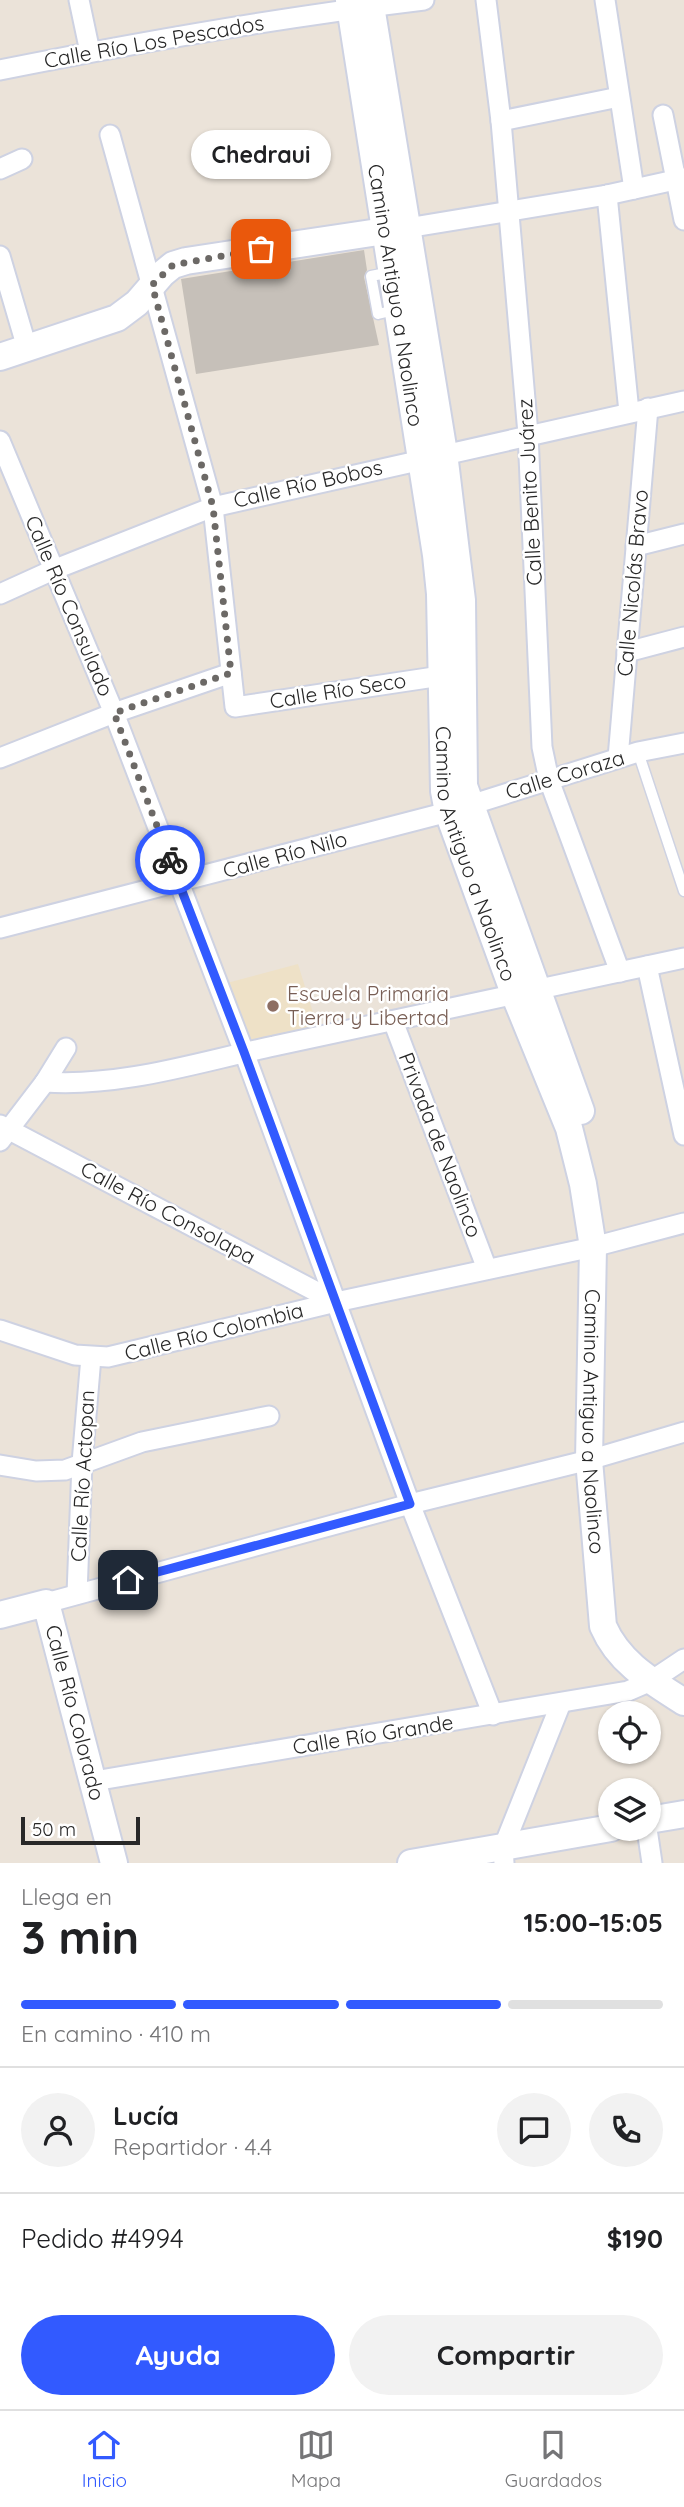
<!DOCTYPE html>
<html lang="es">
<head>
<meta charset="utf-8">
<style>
  :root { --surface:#fff; --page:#f2f2f2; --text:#202124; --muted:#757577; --line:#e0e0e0; --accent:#325aff }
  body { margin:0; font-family:Quicksand,sans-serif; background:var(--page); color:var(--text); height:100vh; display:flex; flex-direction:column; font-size:26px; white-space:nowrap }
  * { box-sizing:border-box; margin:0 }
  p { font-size:23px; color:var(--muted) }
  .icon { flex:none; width:38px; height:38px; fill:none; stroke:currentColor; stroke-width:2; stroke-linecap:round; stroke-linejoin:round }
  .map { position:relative; height:1863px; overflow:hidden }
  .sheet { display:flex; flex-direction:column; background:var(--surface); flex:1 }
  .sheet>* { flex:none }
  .fabs { position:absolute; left:598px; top:1701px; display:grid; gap:14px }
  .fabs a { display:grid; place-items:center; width:63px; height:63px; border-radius:50%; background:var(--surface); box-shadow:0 2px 5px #0004; font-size:35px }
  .scale { position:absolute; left:21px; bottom:18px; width:119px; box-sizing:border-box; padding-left:7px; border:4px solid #282828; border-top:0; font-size:19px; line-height:24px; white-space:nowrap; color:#282828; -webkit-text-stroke:5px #fff; paint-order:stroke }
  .pin { position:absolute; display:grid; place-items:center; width:60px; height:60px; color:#fff; margin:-30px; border-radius:14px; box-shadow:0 4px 10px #0006 }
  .courier { position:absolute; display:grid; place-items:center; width:70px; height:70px; margin:-35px; border:5px solid #325aff; border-radius:50%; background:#fff; color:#222; box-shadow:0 2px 9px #0007 }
  .bubble { position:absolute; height:49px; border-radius:24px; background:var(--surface); box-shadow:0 2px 5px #0004; font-size:23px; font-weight:800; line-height:49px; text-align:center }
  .overview em { font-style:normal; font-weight:800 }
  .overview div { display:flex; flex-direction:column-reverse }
  .overview { display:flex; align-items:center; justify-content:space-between; height:119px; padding:0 21px }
  h1 { font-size:46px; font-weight:800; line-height:52px }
  .bar { display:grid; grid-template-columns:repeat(4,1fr); gap:10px 7px; align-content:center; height:84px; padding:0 21px }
  .bar i { height:9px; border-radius:5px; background:var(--line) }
  .bar .current { background:var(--accent) }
  .bar p { grid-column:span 4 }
  .line { display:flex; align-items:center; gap:18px; padding:0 21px; border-top:2px solid var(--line) }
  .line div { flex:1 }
  .round { display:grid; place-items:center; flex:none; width:74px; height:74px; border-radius:37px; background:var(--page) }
  .button { display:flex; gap:14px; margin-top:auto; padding:14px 21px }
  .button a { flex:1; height:80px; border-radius:42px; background:var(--accent); color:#fff; font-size:28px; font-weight:800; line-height:80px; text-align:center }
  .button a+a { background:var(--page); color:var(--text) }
  .dock { display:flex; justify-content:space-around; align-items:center; height:98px; border-top:2px solid var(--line); background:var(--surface); font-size:19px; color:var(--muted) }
  .dock a { display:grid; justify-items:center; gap:4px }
  .dock .current { color:var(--accent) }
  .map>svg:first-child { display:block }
  .education { fill:#eee1c7 }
  .building { fill:#c6c0b9 }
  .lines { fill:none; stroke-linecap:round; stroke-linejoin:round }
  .lane-casing { stroke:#ced2e2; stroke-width:13 }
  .street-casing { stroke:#ced2e2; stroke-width:23 }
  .secondary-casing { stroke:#ced2e2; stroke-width:30 }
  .lane { stroke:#fff; stroke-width:10 }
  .street { stroke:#fff; stroke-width:19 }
  .secondary { stroke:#fff; stroke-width:26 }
  .done { stroke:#6c6966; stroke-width:7; stroke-dasharray:0 12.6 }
  .route { stroke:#325aff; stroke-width:9 }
  .education-dot { fill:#8d6e63; stroke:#fff; stroke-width:2.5 }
  .labels { text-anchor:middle; stroke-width:5; stroke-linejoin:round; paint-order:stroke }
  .street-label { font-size:21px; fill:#282828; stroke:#fff }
  .education-label { font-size:21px; fill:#785e54; stroke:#fff; text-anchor:start }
</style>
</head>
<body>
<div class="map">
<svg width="684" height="1863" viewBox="0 0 684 1863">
  <rect width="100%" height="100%" fill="#ebe3d9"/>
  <polygon class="education" points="298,964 318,1029 250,1046 227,983"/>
  <polygon class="building" points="364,250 367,270 364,277 379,345 196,374 181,279"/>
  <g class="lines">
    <defs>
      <g id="lane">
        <polyline points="391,272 371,276 378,314 395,310"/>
        <polyline points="638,752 684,891"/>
      </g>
      <g id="street">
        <polyline points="79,0 90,52"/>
        <polyline points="486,0 501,121 528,434 542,747 549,780 620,972"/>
        <polyline points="605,0 634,189"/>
        <path d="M0,70C140,42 282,17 424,0"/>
        <polyline points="663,115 684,220"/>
        <polyline points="501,121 619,97"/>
        <polyline points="110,135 213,507 235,707 441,676"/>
        <polyline points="0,169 22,159"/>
        <polyline points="607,195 629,412"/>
        <polyline points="407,228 607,195 684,178"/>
        <polyline points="0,256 27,348"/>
        <polyline points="0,441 114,713 244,1052 410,1504 493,1715"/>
        <polyline points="636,546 684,534"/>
        <polyline points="0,594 53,570 213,507 684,401"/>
        <polyline points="627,652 684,637"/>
        <polyline points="0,758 114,713 231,673"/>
        <polyline points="618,758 648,408"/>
        <polyline points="0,928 448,812 638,752 684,743"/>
        <polyline points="647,966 684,1135"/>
        <polyline points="393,1021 487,1269"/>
        <path d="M45,1082C124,1087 198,1062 274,1046C411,1017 548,988 684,958"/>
        <polyline points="0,1125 336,1302"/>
        <polyline points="0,1141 45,1082 66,1048"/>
        <polyline points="0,1330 75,1355 108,1357 336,1302 593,1247 684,1223"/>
        <polyline points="0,1465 36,1471 65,1470 142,1442 269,1416"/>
        <polyline points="77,1594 82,1463 91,1357"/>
        <polyline points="46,1603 410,1504 589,1460 684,1432"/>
        <polyline points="94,1781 628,1691 651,1681 684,1659"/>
        <polyline points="647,1829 652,1863"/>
        <polyline points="504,1863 503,1848 561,1703"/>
      </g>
      <g id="secondary">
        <path id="s1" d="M349,0L436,555L440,594L444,791L448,812L515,996L569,1128L583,1184L593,1247L589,1460L603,1626C619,1663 651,1681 684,1702"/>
        <polyline points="370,0 444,453 456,552 462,600 464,786 581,1111"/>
        <polyline points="0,357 117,318 137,303 162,274 173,265 186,261 405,228"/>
        <path id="s2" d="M0,1615L46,1603L114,1863"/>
        <polyline points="649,1820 684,1814"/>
        <polyline points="411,1863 611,1828"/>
      </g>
    </defs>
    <use href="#lane" class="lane-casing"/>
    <use href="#street" class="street-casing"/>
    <use href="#secondary" class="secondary-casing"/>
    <use href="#lane" class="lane"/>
    <use href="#street" class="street"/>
    <use href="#secondary" class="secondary"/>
  </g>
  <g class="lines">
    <polyline class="done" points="170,860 114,713 231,673 213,507 152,285 173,265 261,249"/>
    <polyline class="route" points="128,1580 410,1504 244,1052 170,860"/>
  </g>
  <circle class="education-dot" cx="273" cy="1006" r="7"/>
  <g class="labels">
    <g class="street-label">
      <text transform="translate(154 42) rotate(-10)" y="7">Calle Río Los Pescados</text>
      <text dy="7" stroke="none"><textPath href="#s1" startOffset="299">Camino Antiguo a Naolinco</textPath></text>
      <text transform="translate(308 484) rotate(-13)" y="7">Calle Río Bobos</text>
      <text transform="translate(530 492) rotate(-93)" y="7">Calle Benito Juárez</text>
      <text transform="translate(633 583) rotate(-85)" y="7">Calle Nicolás Bravo</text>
      <text transform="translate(69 606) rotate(67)" y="7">Calle Río Consulado</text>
      <text transform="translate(338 691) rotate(-9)" y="7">Calle Río Seco</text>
      <text transform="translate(565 775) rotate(-17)" y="7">Calle Coraza</text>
      <text dy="7" stroke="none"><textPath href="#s1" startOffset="866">Camino Antiguo a Naolinco</textPath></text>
      <text transform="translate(285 855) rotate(-15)" y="7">Calle Río Nilo</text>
      <text transform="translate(440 1145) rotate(69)" y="7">Privada de Naolinco</text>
      <text transform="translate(168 1213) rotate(28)" y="7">Calle Río Consolapa</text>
      <text transform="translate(214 1332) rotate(-14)" y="7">Calle Río Colombia</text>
      <text dy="7" stroke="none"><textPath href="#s1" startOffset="1454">Camino Antiguo a Naolinco</textPath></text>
      <text transform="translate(83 1476) rotate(-87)" y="7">Calle Río Actopan</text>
      <text dy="7" stroke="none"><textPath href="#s2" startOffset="161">Calle Río Colorado</textPath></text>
      <text transform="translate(373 1735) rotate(-9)" y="7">Calle Río Grande</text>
    </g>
    <g class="education-label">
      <text x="287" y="1001">Escuela Primaria<tspan x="287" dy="24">Tierra y Libertad</tspan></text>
    </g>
  </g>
</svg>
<div class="fabs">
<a><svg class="icon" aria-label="locate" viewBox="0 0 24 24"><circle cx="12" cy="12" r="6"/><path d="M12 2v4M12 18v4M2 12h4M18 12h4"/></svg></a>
<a><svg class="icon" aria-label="layers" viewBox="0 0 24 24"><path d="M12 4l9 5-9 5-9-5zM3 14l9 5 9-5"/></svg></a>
</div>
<div class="scale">50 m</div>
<div class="pin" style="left:261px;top:249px;background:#ea580c"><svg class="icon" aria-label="bag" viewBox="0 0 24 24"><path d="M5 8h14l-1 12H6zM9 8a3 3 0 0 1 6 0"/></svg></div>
<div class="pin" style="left:128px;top:1580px;background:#1f2937"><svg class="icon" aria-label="home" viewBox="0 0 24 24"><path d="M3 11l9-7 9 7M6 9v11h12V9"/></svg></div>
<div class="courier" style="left:170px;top:860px"><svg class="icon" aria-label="bike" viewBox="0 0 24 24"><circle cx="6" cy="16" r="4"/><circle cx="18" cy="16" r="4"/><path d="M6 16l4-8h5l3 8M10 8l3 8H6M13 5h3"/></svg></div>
<div class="bubble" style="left:191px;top:130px;width:140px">Chedraui</div>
</div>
<section class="sheet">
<div class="overview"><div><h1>3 min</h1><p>Llega en</p></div><em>15:00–15:05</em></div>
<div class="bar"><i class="current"></i><i class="current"></i><i class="current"></i><i></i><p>En camino · 410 m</p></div>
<div class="line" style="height:126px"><a class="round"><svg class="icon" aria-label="person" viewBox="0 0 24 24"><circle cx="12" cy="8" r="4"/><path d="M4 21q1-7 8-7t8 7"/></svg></a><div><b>Lucía</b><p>Repartidor · 4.4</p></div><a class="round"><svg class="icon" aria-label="chat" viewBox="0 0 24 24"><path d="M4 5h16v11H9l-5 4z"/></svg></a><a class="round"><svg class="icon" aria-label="phone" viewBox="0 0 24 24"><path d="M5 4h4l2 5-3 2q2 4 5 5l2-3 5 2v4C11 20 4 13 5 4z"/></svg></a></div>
<div class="line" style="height:91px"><div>Pedido #4994</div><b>$190</b></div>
<div class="button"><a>Ayuda</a><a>Compartir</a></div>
</section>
<nav class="dock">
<a class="current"><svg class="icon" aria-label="home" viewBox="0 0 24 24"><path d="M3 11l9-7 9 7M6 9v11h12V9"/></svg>Inicio</a>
<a><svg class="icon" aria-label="map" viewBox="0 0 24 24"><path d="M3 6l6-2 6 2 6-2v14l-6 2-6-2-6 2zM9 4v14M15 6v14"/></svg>Mapa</a>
<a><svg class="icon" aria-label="saved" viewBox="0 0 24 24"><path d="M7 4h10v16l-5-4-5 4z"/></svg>Guardados</a>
</nav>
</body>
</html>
